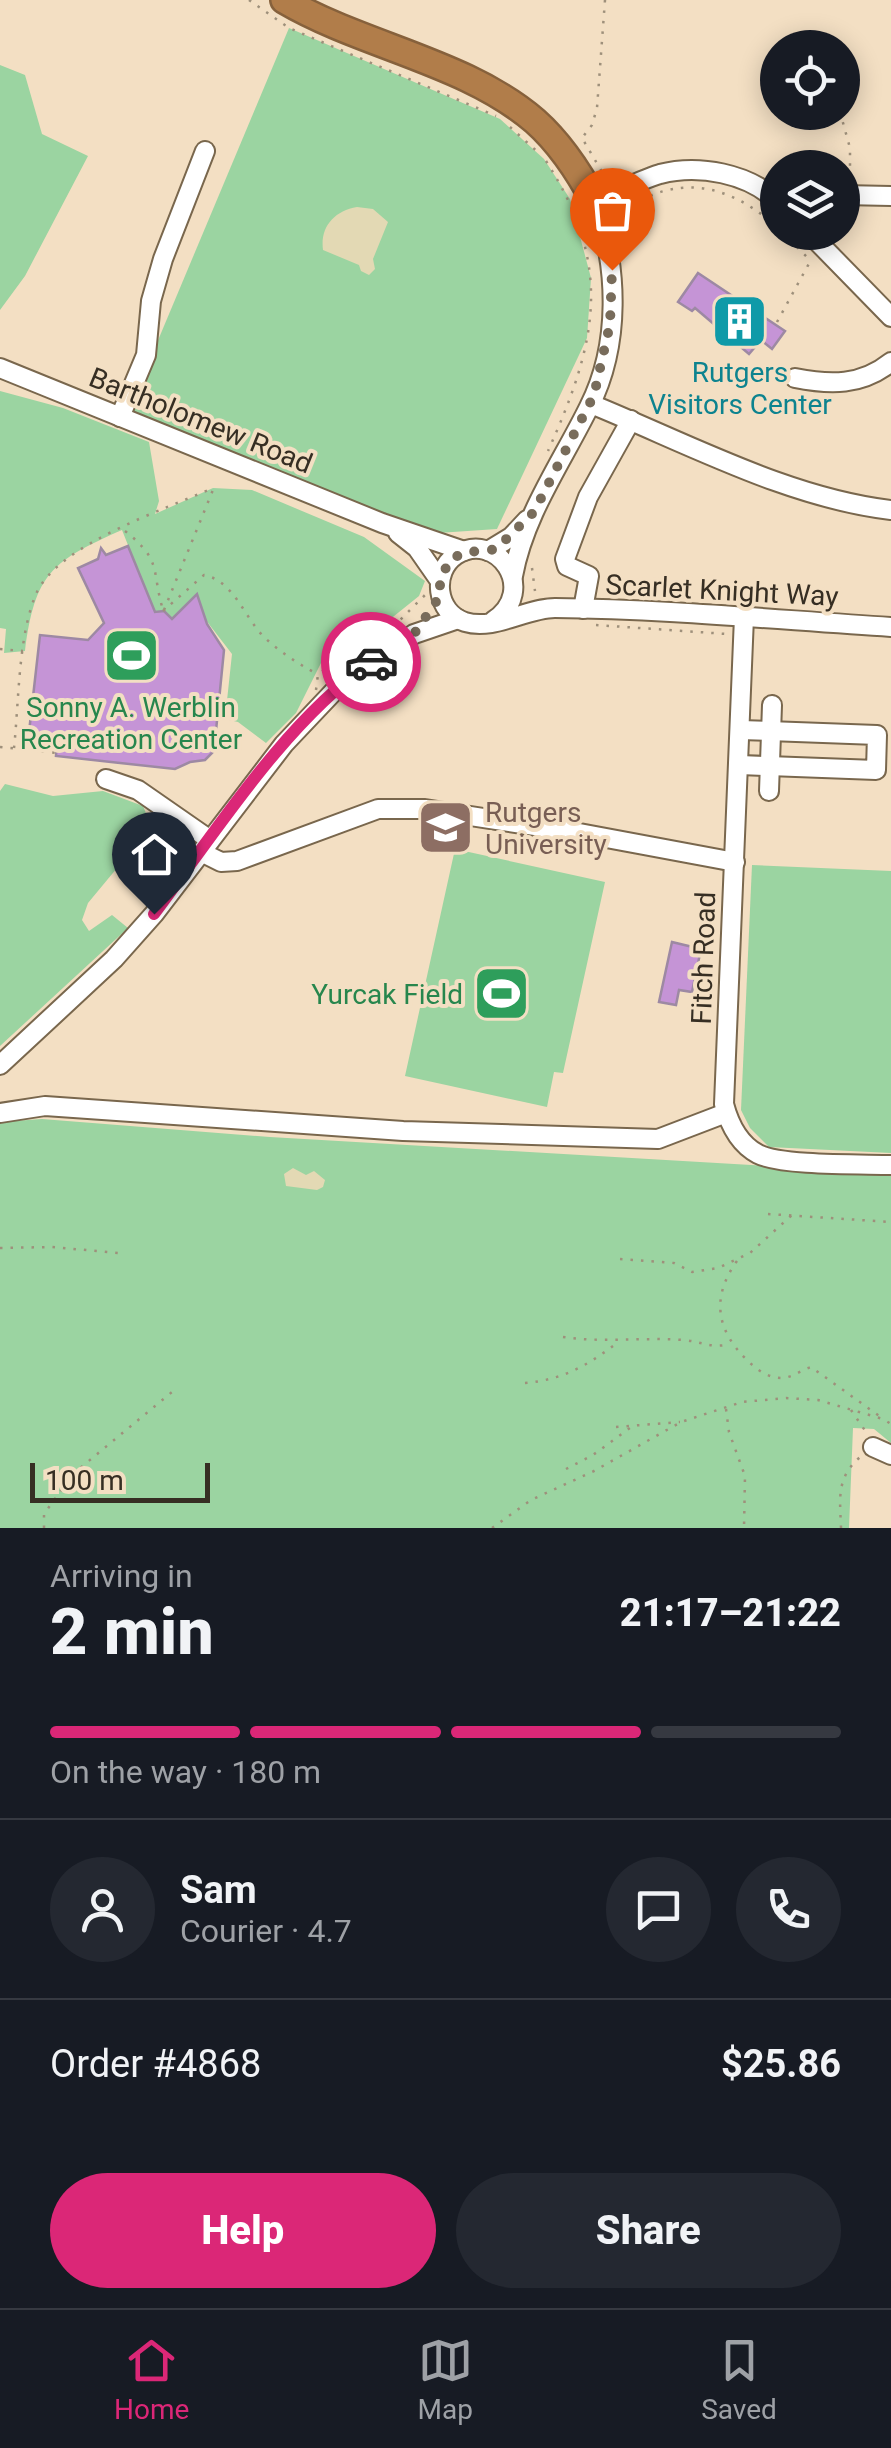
<!DOCTYPE html>
<html lang="en">
<head>
<meta charset="utf-8">
<style>
  :root { --surface:#171b24; --page:#242831; --text:#f1f3f6; --muted:#9ea1a6; --line:#363941; --accent:#db2777 }
  body { margin:0; font-family:Roboto,sans-serif; background:var(--page); color:var(--text); height:100vh; display:flex; flex-direction:column; font-size:38px; white-space:nowrap }
  * { box-sizing:border-box; margin:0 }
  p { font-size:32px; color:var(--muted) }
  .icon { flex:none; width:55px; height:55px; fill:none; stroke:currentColor; stroke-width:2; stroke-linecap:round; stroke-linejoin:round }
  .map { position:relative; height:1528px; overflow:hidden }
  .panel { display:flex; flex-direction:column; background:var(--surface); flex:1 }
  .panel>* { flex:none }
  .fabs { position:absolute; left:760px; top:30px; display:grid; gap:20px }
  .fabs a { display:grid; place-items:center; width:100px; height:100px; border-radius:50%; background:var(--surface); box-shadow:0 5px 25px #0003; font-size:50px }
  .scale { position:absolute; left:30px; bottom:25px; width:180px; box-sizing:border-box; padding-left:10px; border:5px solid #362e23; border-top:0; font-size:28px; line-height:35px; white-space:nowrap; color:#362e23; -webkit-text-stroke:8px #f3dfc3; paint-order:stroke }
  .pin { position:absolute; display:grid; place-items:center; width:85px; height:85px; color:#fff; margin:-102px -42px; border-radius:50% 50% 50% 0; rotate:-45deg; box-shadow:0 0 10px #0007 }
  .pin .icon { rotate:45deg }
  .courier { position:absolute; display:grid; place-items:center; width:100px; height:100px; margin:-50px; border:8px solid #db2777; border-radius:50%; background:#fff; color:#222; box-shadow:0 2px 12px #0007 }
  .headline em { font-style:normal; font-weight:800 }
  .headline div { display:flex; flex-direction:column-reverse }
  .headline { display:flex; align-items:center; justify-content:space-between; height:170px; padding:0 50px }
  h1 { font-size:65px; font-weight:800; line-height:75px }
  .bar { display:grid; grid-template-columns:repeat(4,1fr); gap:15px 10px; align-content:center; height:120px; padding:0 50px }
  .bar i { height:12px; border-radius:8px; background:var(--line) }
  .bar .on { background:var(--accent) }
  .bar p { grid-column:span 4 }
  .line { display:flex; align-items:center; gap:25px; padding:0 50px; border-top:2px solid var(--line) }
  .line div { flex:1 }
  .round { display:grid; place-items:center; flex:none; width:105px; height:105px; border-radius:52px; background:var(--page) }
  .action { display:flex; gap:20px; margin-top:auto; padding:20px 50px }
  .action a { flex:1; height:115px; border-radius:60px; background:var(--accent); color:#fff; font-size:40px; font-weight:800; line-height:115px; text-align:center }
  .action a+a { background:var(--page); color:var(--text) }
  .dock { display:flex; justify-content:space-around; align-items:center; height:140px; border-top:2px solid var(--line); background:var(--surface); font-size:28px; color:var(--muted) }
  .dock a { display:grid; justify-items:center; gap:5px }
  .dock .on { color:var(--accent) }
  .map>svg:first-child { display:block }
  .green { fill:#9bd4a1 }
  .sand { fill:#e3d9b4 }
  .building { fill:#c594d6; stroke:#9d89a3; stroke-width:2.5 }
  .lines { fill:none; stroke-linecap:round; stroke-linejoin:round }
  .minor-casing { stroke:#79674d; stroke-width:22 }
  .highway-casing { stroke:#86613c; stroke-width:30 }
  .path { stroke:#9e907b; stroke-width:2.5; stroke-dasharray:2.5 8; stroke-linecap:butt }
  .minor { stroke:#fff; stroke-width:18 }
  .highway { stroke:#b17d4a; stroke-width:25 }
  .done { stroke:#786c5b; stroke-width:10; stroke-dasharray:0 18 }
  .route { stroke:#db2777; stroke-width:12 }
  .labels { text-anchor:middle; stroke-width:8; stroke-linejoin:round; paint-order:stroke }
  .culture-label { font-size:28px; fill:#0d838f; stroke:#f3dfc3 }
  .street-label { font-size:28px; fill:#362e23; stroke:#f3dfc3 }
  .leisure-label { font-size:28px; fill:#27864d; stroke:#f3dfc3 }
  .education-label { font-size:28px; fill:#785e54; stroke:#f3dfc3; text-anchor:start }
</style>
</head>
<body>
<div class="map">
<svg width="891" height="1528" viewBox="0 0 891 1528">
  <rect width="100%" height="100%" fill="#f3dfc3"/>
  <g class="green">
    <polygon points="289,28 500,119 544,159 570,199 591,278 587,338 497,529 438,533 125,419"/>
    <polygon points="0,65 25,75 42,134 88,156 25,276 0,310"/>
    <path d="M0,391L63,408L149,442L159,501L155,514L213,488L252,490L364,537L425,581L419,596L368,637L322,661L296,713L266,743L238,722L225,719L232,654L205,619L197,596L169,622L145,613L149,598L122,530C52,561 35,573 25,651L4,653L6,629L0,628Z"/>
    <polygon points="5,784 53,796 103,791 143,806 160,847 127,856 88,903 82,920 89,931 112,915 128,928 0,1046 0,791"/>
    <polygon points="455,849 605,882 563,1073 554,1072 547,1107 405,1076"/>
    <polygon points="752,865 891,871 891,1153 769,1147 750,1128 741,1110"/>
    <polygon points="42,1119 270,1137 891,1173 891,1443 874,1429 853,1428 849,1528 0,1528 0,1122"/>
  </g>
  <g class="sand">
    <path d="M357,207L373,209L388,222L373,259L375,269L369,275L361,271L359,265L323,250C320,227 334,211 357,207Z"/>
    <polygon points="293,1168 306,1175 314,1171 325,1180 323,1187 317,1190 286,1186 284,1174"/>
  </g>
  <g class="building">
    <polygon points="698,273 785,331 772,349 761,340 749,354 695,308 692,311 678,302"/>
    <polygon points="128,546 155,612 164,611 172,619 197,594 207,624 224,650 214,751 205,760 190,762 175,769 56,756 57,744 28,741 40,635 88,640 104,623 78,568 98,559 101,548 106,555"/>
    <polygon points="672,942 701,949 692,992 679,990 676,1005 659,1002"/>
  </g>
  <g class="lines">
    <defs>
      <g id="minor">
        <polyline points="842,195 891,196"/>
        <polyline points="808,232 891,317"/>
        <polyline points="0,368 382,523 464,551"/>
        <path d="M795,378C830,385 861,386 891,362"/>
        <path d="M591,404C687,443 788,498 891,510"/>
        <polyline points="120,417 146,355 151,301 163,259 205,151"/>
        <polyline points="398,533 417,548 440,581"/>
        <polyline points="488,551 511,537 527,520"/>
        <path d="M513,576C524,515 562,462 589,407C621,344 618,266 595,202C616,193 637,181 660,174C698,164 749,173 778,202"/>
        <polyline points="583,609 589,576 567,566 565,559 588,497 631,420"/>
        <path d="M744,617L724,1104C729,1123 739,1144 758,1154C781,1166 862,1164 891,1165"/>
        <path d="M493,621C540,590 496,529 456,555C431,572 436,613 465,622C494,631 526,608 555,608C667,609 779,620 891,627"/>
        <polyline points="740,765 876,770 877,735 741,730"/>
        <polyline points="106,779 138,790 210,840"/>
        <polyline points="769,791 772,705"/>
        <polyline points="201,852 221,862 237,861 378,809 425,809 574,832 735,862"/>
        <polyline points="0,1065 114,959 154,914 284,744 338,687 414,634 458,619"/>
        <polyline points="0,1113 45,1106 403,1131 658,1139 726,1113"/>
        <polyline points="873,1447 891,1455"/>
      </g>
      <path id="highway" d="M284,0C362,46 467,62 535,121C561,144 579,172 595,202"/>
    </defs>
    <use href="#minor" class="minor-casing"/>
    <use href="#highway" class="highway-casing"/>
    <g class="path">
      <polyline points="249,0 289,28 496,116"/>
      <polyline points="605,0 597,108 592,125 582,138 608,182"/>
      <polyline points="840,112 850,148 850,179"/>
      <polyline points="510,127 541,155"/>
      <path d="M546,161C614,267 597,342 548,451"/>
      <path d="M621,207C634,204 649,195 664,191C708,179 746,199 778,228"/>
      <polyline points="842,223 853,213"/>
      <polyline points="782,232 809,259"/>
      <polyline points="777,322 812,258"/>
      <polyline points="148,394 172,421"/>
      <path d="M125,531C163,561 151,570 163,610"/>
      <polyline points="532,568 535,591"/>
      <polyline points="164,610 215,485"/>
      <path d="M163,611L204,575C234,581 244,617 264,637C280,652 297,663 317,674"/>
      <polyline points="596,625 727,634"/>
      <polyline points="0,649 23,651"/>
      <polyline points="316,690 318,674 394,626 427,593"/>
      <polyline points="0,747 57,753"/>
      <path d="M14,748C19,702 18,637 36,594C58,544 164,510 213,488"/>
      <polyline points="768,1214 891,1222"/>
      <polyline points="0,1248 52,1247 119,1253"/>
      <polyline points="620,1259 674,1263 692,1272 718,1268 750,1253 792,1215"/>
      <path d="M737,1261C711,1297 716,1330 747,1360C756,1369 768,1378 781,1378C792,1378 801,1370 811,1367L882,1418"/>
      <path d="M563,1337C603,1343 642,1337 683,1340C700,1341 711,1349 730,1344"/>
      <path d="M525,1383C562,1380 589,1365 618,1342"/>
      <polyline points="726,1409 729,1432 745,1476 744,1528"/>
      <polyline points="851,1410 866,1432"/>
      <polyline points="616,1427 680,1422"/>
      <polyline points="566,1469 593,1455 634,1425"/>
      <polyline points="44,1528 44,1514 73,1474 172,1392"/>
      <polyline points="492,1528 531,1500 594,1471 681,1422 742,1402 786,1398 818,1400 883,1419 891,1424"/>
      <path d="M841,1528C840,1498 836,1478 860,1457"/>
    </g>
    <use href="#minor" class="minor"/>
    <use href="#highway" class="highway"/>
  </g>
  <g class="lines">
    <polyline class="done" points="371,662 414,634 440,596 440,581 449,561 464,552 488,551 497,548 534,512 594,395 610,324 612,270"/>
    <path class="route" d="M154,914C217,830 285,722 371,662"/>
  </g>
  <defs>
    <symbol id="building-square" viewBox="-11 -11 22 22"><rect x="-9" y="-9" width="18" height="18" rx="4" fill="#0f9aa8" stroke="#f3dfc3"/><path d="M-4-6H4V6H1V3H-1V6H-4ZM-2.5-4.3h1.7v1.8h-1.7ZM.8-4.3h1.7v1.8H.8ZM-2.5-1h1.7V.8h-1.7ZM.8-1h1.7V.8H.8Z" fill="#fff"/></symbol>
    <symbol id="stadium-square" viewBox="-11 -11 22 22"><rect x="-9" y="-9" width="18" height="18" rx="4" fill="#2e9e5b" stroke="#f3dfc3"/><path d="M0-5a6.5 5 0 1 0 0 10a6.5 5 0 1 0 0-10ZM-3.5-1.8h7v3.6h-7Z" fill="#fff"/></symbol>
    <symbol id="university-square" viewBox="-11 -11 22 22"><rect x="-9" y="-9" width="18" height="18" rx="4" fill="#8d6e63" stroke="#f3dfc3"/><path d="M0-5L7-2L0 1L-7-2ZM-4 1L0 2.5L4 1V4Q0 6-4 4Z" fill="#fff"/></symbol>
  </defs>
  <g fill-rule="evenodd">
    <use href="#building-square" x="708" y="290" width="63" height="63"/>
    <use href="#stadium-square" x="100" y="624" width="63" height="63"/>
    <use href="#university-square" x="414" y="796" width="63" height="63"/>
    <use href="#stadium-square" x="470" y="962" width="63" height="63"/>
  </g>
  <g class="labels">
    <g class="culture-label">
      <text x="740" y="382">Rutgers<tspan x="740" dy="32">Visitors Center</tspan></text>
    </g>
    <g class="street-label">
      <text transform="translate(201 420) rotate(22)" y="10">Bartholomew Road</text>
      <text transform="translate(722 590) rotate(3)" y="10">Scarlet Knight Way</text>
      <text transform="translate(703 958) rotate(-88)" y="10">Fitch Road</text>
    </g>
    <g class="leisure-label">
      <text x="131" y="717">Sonny A. Werblin<tspan x="131" dy="32">Recreation Center</tspan></text>
      <text x="463" y="1004" text-anchor="end">Yurcak Field</text>
    </g>
    <g class="education-label">
      <text x="485" y="822">Rutgers<tspan x="485" dy="32">University</tspan></text>
    </g>
  </g>
</svg>
<div class="fabs">
<a><svg class="icon" aria-label="locate" viewBox="0 0 24 24"><circle cx="12" cy="12" r="6"/><path d="M12 2v4M12 18v4M2 12h4M18 12h4"/></svg></a>
<a><svg class="icon" aria-label="layers" viewBox="0 0 24 24"><path d="M12 4l9 5-9 5-9-5zM3 14l9 5 9-5"/></svg></a>
</div>
<div class="scale">100 m</div>
<div class="pin" style="left:612px;top:270px;background:#ea580c"><svg class="icon" aria-label="bag" viewBox="0 0 24 24"><path d="M5 8h14l-1 12H6zM9 8a3 3 0 0 1 6 0"/></svg></div>
<div class="pin" style="left:154px;top:914px;background:#1f2937"><svg class="icon" aria-label="home" viewBox="0 0 24 24"><path d="M3 11l9-7 9 7M6 9v11h12V9"/></svg></div>
<div class="courier" style="left:371px;top:662px"><svg class="icon" aria-label="car" viewBox="0 0 24 24"><path d="M5 17H2v-5l4-1 3-4h7l3 4 3 1v5h-3M9 17h6M6 11h13"/><circle cx="7" cy="17" r="2"/><circle cx="17" cy="17" r="2"/></svg></div>
</div>
<section class="panel">
<div class="headline"><div><h1>2 min</h1><p>Arriving in</p></div><em>21:17–21:22</em></div>
<div class="bar"><i class="on"></i><i class="on"></i><i class="on"></i><i></i><p>On the way · 180 m</p></div>
<div class="line" style="height:180px"><a class="round"><svg class="icon" aria-label="person" viewBox="0 0 24 24"><circle cx="12" cy="8" r="4"/><path d="M4 21q1-7 8-7t8 7"/></svg></a><div><b>Sam</b><p>Courier · 4.7</p></div><a class="round"><svg class="icon" aria-label="chat" viewBox="0 0 24 24"><path d="M4 5h16v11H9l-5 4z"/></svg></a><a class="round"><svg class="icon" aria-label="phone" viewBox="0 0 24 24"><path d="M5 4h4l2 5-3 2q2 4 5 5l2-3 5 2v4C11 20 4 13 5 4z"/></svg></a></div>
<div class="line" style="height:130px"><div>Order #4868</div><b>$25.86</b></div>
<div class="action"><a>Help</a><a>Share</a></div>
</section>
<nav class="dock">
<a class="on"><svg class="icon" aria-label="home" viewBox="0 0 24 24"><path d="M3 11l9-7 9 7M6 9v11h12V9"/></svg>Home</a>
<a><svg class="icon" aria-label="map" viewBox="0 0 24 24"><path d="M3 6l6-2 6 2 6-2v14l-6 2-6-2-6 2zM9 4v14M15 6v14"/></svg>Map</a>
<a><svg class="icon" aria-label="saved" viewBox="0 0 24 24"><path d="M7 4h10v16l-5-4-5 4z"/></svg>Saved</a>
</nav>
</body>
</html>
